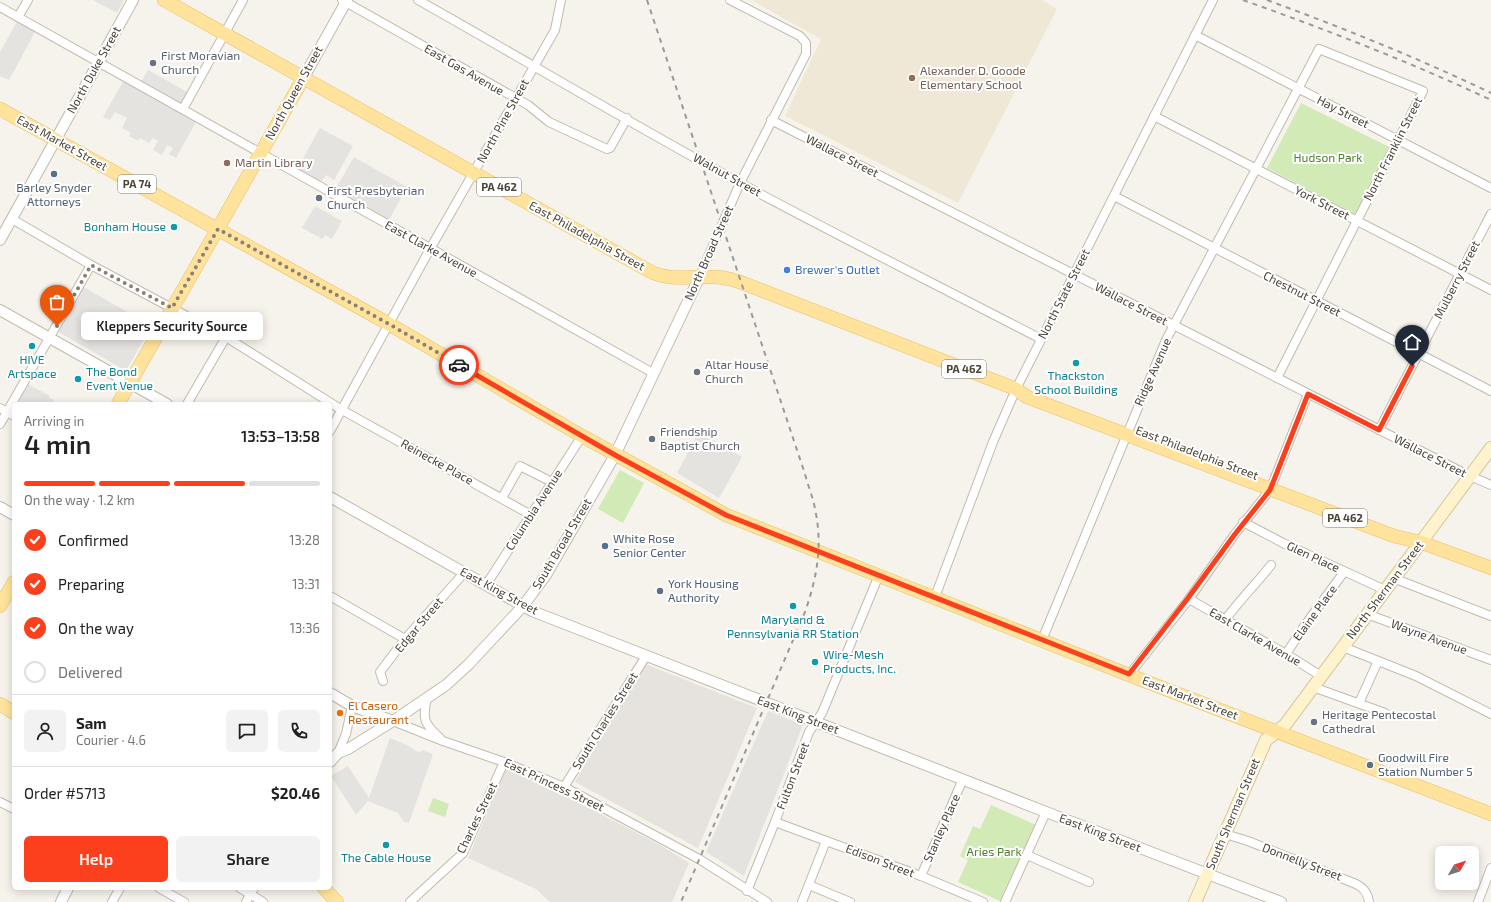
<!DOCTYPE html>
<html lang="en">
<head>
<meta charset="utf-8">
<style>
  :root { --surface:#fff; --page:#f2f2f2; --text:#222; --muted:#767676; --line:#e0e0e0; --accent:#fc3f1d }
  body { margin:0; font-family:"Exo 2",sans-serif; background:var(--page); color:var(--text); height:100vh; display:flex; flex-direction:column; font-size:15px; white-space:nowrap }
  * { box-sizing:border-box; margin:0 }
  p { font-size:13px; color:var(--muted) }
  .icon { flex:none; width:22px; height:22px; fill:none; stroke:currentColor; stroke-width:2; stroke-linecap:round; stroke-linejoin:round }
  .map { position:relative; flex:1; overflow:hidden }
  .sheet { position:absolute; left:12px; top:402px; width:320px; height:488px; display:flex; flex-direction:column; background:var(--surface); border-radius:6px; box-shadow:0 2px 10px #0003 }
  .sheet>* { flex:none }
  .needle { width:26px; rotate:51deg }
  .buttons { position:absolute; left:1435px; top:846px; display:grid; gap:8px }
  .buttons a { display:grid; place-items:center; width:44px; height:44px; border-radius:6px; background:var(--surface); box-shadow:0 2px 10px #0003; font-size:20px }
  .pin { position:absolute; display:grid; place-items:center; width:34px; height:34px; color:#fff; margin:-41px -17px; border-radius:50% 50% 50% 0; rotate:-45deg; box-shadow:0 0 4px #0007 }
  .pin .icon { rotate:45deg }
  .courier { position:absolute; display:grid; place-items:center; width:40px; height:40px; margin:-20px; border:3px solid #fc3f1d; border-radius:50%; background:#fff; color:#222; box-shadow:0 1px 5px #0007 }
  .bubble { position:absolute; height:28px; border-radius:6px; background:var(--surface); box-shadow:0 2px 10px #0003; font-size:13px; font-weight:600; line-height:28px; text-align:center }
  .headline em { font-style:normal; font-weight:600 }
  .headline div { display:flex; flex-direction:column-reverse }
  .headline { display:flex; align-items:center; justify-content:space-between; height:68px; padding:0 12px }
  h1 { font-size:26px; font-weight:600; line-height:30px }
  .bar { display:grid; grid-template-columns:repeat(4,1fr); gap:6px 4px; align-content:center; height:48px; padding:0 12px }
  .bar i { height:5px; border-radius:3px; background:var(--line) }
  .bar .current { background:var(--accent) }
  .bar p { grid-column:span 4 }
  .line { display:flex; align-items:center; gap:10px; padding:0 12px; border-top:1px solid var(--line) }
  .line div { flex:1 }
  .round { display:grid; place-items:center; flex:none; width:42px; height:42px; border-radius:6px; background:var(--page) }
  ol { padding:0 12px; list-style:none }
  li { display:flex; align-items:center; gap:12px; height:44px }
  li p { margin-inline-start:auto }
  li .icon { padding:4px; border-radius:50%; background:var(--accent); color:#fff; stroke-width:4 }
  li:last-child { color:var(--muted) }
  li i { width:22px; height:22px; border:2px solid var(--line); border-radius:50% }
  .primary-button { display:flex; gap:8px; margin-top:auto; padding:8px 12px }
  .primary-button a { flex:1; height:46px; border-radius:6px; background:var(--accent); color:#fff; font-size:16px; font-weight:600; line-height:46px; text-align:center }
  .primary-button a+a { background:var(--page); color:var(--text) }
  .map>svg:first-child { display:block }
  .industrial { fill:#e6e2dd }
  .education { fill:#efe8d6 }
  .green { fill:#d2eab5 }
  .parking { fill:#e5e3e0 }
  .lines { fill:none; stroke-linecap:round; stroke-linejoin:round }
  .minor-casing { stroke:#c2bbae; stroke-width:10 }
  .tertiary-casing { stroke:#c2bbae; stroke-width:12 }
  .secondary-casing { stroke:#d6c79b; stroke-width:14 }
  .primary-casing { stroke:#e6c16a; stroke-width:14 }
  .minor { stroke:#fff; stroke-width:8 }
  .tertiary { stroke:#fff; stroke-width:10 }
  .secondary { stroke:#fff3cd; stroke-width:12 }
  .primary { stroke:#ffe39c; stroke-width:13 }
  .rail { stroke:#9a9a9a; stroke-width:2; stroke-dasharray:5 5; stroke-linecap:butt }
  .done { stroke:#878178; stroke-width:4; stroke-dasharray:0 7.2 }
  .route { stroke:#fc3f1d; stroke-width:5 }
  .worship-dot { fill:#6b7280; stroke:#fff; stroke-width:1.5 }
  .education-dot { fill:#8d6e63; stroke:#fff; stroke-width:1.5 }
  .service-dot { fill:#5c6f8a; stroke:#fff; stroke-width:1.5 }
  .culture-dot { fill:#0f9aa8; stroke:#fff; stroke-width:1.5 }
  .shop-dot { fill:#3f7fe0; stroke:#fff; stroke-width:1.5 }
  .food-dot { fill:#e8710a; stroke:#fff; stroke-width:1.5 }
  .labels { text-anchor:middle; stroke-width:4; stroke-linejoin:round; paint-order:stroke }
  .shield { fill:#fff; stroke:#817c74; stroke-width:1 }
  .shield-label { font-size:11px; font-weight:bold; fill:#4b4439 }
  .worship-label { font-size:12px; fill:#5b616d; stroke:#fff; text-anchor:start }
  .street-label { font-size:12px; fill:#4b4439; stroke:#fff }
  .education-label { font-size:12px; fill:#785e54; stroke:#fff; text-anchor:start }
  .park-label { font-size:12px; fill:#4a7f2a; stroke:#fff }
  .service-label { font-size:12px; fill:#4e5e75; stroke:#fff; text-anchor:start }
  .culture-label { font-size:12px; fill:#0d838f; stroke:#fff }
  .shop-label { font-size:12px; fill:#366cbe; stroke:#fff; text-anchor:start }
  .food-label { font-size:12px; fill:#c56008; stroke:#fff; text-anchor:start }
</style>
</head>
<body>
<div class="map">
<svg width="1491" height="902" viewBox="0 0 1491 902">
  <rect width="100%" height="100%" fill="#f6f3ec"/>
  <g class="industrial">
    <polygon points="645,664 757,708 698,848 575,782 593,750"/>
    <polygon points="506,769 535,780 662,846 689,863 672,902 550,902 536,889 468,858"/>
  </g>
  <polygon class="education" points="751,0 1042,0 1057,9 958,203 785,116 821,39"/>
  <g class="green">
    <polygon points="1301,103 1389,147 1362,205 1357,213 1353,213 1267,168"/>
    <polygon points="620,470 644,483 623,523 598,509"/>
    <polygon points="433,798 449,804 445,817 428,811"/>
    <polygon points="991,805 1036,825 1002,902 958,882 968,860 960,856 973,826 980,829"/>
  </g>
  <g class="parking">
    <polygon points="93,0 124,0 117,13"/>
    <polygon points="18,20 36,30 9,80 0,76 0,52"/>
    <polygon points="148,70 189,93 182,105 141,82"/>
    <polygon points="124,80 196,122 176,158 169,154 173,148 167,145 162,155 153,150 158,141 153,138 149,143 140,138 138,141 129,136 131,133 122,128 127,118 115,112 110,120 103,117"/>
    <polygon points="320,128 353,146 334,180 326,175 321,182 297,169"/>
    <polygon points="354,157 407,187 389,220 335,190"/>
    <polygon points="315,206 342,221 332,239 325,235 322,239 302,228"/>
    <polygon points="82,286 129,313 126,317 149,330 126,371 57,331"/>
    <polygon points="28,384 50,396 49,398 54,400 51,404 16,404"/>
    <polygon points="699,432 742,457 719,498 677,473"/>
    <polygon points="768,711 803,725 744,876 706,852"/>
    <polygon points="390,738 407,745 416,751 421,752 422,750 433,754 409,823 404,822 398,813 368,801 356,815 331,776 348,766 369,798"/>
  </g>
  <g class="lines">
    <defs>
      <g id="minor">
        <polyline points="342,0 528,105 549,122 607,149 610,148 627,118"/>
        <path d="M418,0C530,63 640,129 753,190C848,241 945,289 1041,339"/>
        <polyline points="0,7 653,373"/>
        <polyline points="18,17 28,0"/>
        <polyline points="1195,35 1491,188"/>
        <polyline points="183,109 243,0"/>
        <polyline points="1154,116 1491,290"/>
        <polyline points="771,120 1470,476 1491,485"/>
        <polyline points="1114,196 1491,391"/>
        <polyline points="12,219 91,265 226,337 342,410 531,515"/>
        <polyline points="699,278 740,183 806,54 806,43 800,36 730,0"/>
        <polyline points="187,404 226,337"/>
        <polyline points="0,408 14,416"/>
        <polyline points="0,424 91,265"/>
        <polyline points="1379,430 1491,214"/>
        <polyline points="330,431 430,249 555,30 561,0"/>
        <polyline points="502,498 520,466 552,482"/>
        <polyline points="1243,522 1283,543 1385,590"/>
        <polyline points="1393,578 1491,616"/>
        <polyline points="486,585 582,436"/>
        <polyline points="330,596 405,639"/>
        <polyline points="935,597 993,442 1016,389 1213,0"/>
        <polyline points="1189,599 1286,654 1321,676"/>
        <polyline points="1367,614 1491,660"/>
        <path d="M1225,620C1239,601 1256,584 1271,565"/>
        <polyline points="1042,640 1166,340 1319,49 1423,91 1277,378"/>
        <polyline points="1343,647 1416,676 1491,714"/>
        <polyline points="1286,654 1305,625 1344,572"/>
        <polyline points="1129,675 1189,599 1235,534 1270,490 1308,394"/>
        <polyline points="383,681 380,672 405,639 464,573"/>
        <polyline points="1313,687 1385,713"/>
        <path d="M427,698C422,719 424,724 440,738"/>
        <polyline points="1359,703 1378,661"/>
        <polyline points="393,721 443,741 504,762 564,787 699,859 767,902"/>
        <polyline points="338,753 346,734 352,706"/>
        <polyline points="564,787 646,656"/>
        <polyline points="0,802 14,809"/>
        <polyline points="775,822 921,876 983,902"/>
        <path d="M1225,834L1248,841L1356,884C1364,888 1368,893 1369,902"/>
        <polyline points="1027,855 1089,882"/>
        <polyline points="921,876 963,779"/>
        <polyline points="809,885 850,902"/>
        <polyline points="159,888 184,902"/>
        <polyline points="240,888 263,902"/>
        <polyline points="747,891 775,822 809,732 822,713 879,575"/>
        <polyline points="112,902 120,888"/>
        <polyline points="246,902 254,888"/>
        <polyline points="410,902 463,853 504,762"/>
        <polyline points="802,902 826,841"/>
        <polyline points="1005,902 1046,812"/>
        <polyline points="1478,902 1491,868"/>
      </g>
      <g id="tertiary">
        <polyline points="304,77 347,0"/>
        <polyline points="0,240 133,0"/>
        <polyline points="0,310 167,404"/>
        <polyline points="330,497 532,611 1046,812 1281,902"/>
        <polyline points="0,507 14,515"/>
        <polyline points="330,693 352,706 393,721"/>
        <polyline points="330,762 338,753 348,749 393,721 446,685 468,665 523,606 546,575 615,455 699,278"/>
        <polyline points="61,902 68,888"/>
      </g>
      <polyline id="secondary" points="1195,902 1266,740 1285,725 1491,448"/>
      <g id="primary">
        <path d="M164,0L653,273C675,281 690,276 713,277C722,277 731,279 740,282L1016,389L1027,397L1394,536L1420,542L1491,568"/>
        <polyline points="0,109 389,324 582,436 726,515 1129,675 1491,814"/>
        <polyline points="118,404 304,77"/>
        <polyline points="0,606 14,582"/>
        <polyline points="0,704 14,713"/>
        <polyline points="324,888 337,902"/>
      </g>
    </defs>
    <use href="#minor" class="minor-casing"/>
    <use href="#tertiary" class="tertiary-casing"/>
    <use href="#secondary" class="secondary-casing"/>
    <use href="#primary" class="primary-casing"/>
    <use href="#minor" class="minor"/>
    <use href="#tertiary" class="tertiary"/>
    <use href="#secondary" class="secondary"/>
    <use href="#primary" class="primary"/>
    <g class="rail">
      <path d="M647,0L805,474C808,486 813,497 815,509C823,546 817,577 805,612L681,902"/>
      <path d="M1243,0C1327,30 1410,62 1491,100"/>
      <path d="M1267,0C1343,28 1418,58 1491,93"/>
    </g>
  </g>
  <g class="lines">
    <polyline class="done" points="57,326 91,265 172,308 218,229 389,324 459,365"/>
    <polyline class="route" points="459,365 615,455 726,515 1129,674 1188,598 1235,534 1270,490 1308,394 1379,430 1412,366"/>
  </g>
  <g class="worship-dot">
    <circle cx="153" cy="63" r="4"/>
    <circle cx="319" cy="198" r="4"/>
    <circle cx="697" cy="372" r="4"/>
    <circle cx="652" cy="439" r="4"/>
    <circle cx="1314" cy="722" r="4"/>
  </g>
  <g class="education-dot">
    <circle cx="912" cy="78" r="4"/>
    <circle cx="227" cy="163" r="4"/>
  </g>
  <g class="service-dot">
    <circle cx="54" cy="174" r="4"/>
    <circle cx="605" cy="546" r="4"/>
    <circle cx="660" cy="591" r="4"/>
    <circle cx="1370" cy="765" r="4"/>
  </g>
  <g class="culture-dot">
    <circle cx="174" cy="227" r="4"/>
    <circle cx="32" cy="346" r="4"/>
    <circle cx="1076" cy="363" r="4"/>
    <circle cx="78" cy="379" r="4"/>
    <circle cx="793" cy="606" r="4"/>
    <circle cx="815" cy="662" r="4"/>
    <circle cx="386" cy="845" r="4"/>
  </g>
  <circle class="shop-dot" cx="787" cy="270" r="4"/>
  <circle class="food-dot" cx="340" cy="713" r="4"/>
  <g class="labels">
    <g class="shield">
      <rect x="118" y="175" width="38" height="18" rx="3"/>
      <rect x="477" y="178" width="44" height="18" rx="3"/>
      <rect x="942" y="360" width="44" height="18" rx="3"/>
      <rect x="1323" y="509" width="44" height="18" rx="3"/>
    </g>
    <g class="shield-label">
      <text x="137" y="188">PA 74</text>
      <text x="499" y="191">PA 462</text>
      <text x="964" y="373">PA 462</text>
      <text x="1345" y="522">PA 462</text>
    </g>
    <g class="worship-label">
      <text x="161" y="60">First Moravian<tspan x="161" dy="14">Church</tspan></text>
      <text x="327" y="195">First Presbyterian<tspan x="327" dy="14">Church</tspan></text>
      <text x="705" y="369">Altar House<tspan x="705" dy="14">Church</tspan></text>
      <text x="660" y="436">Friendship<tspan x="660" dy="14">Baptist Church</tspan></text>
      <text x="1322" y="719">Heritage Pentecostal<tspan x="1322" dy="14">Cathedral</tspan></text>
    </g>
    <g class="street-label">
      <text transform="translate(94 70) rotate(-61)" y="4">North Duke Street</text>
      <text transform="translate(464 70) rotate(30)" y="4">East Gas Avenue</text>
      <text transform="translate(294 93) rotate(-61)" y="4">North Queen Street</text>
      <text transform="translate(1343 112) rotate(27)" y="4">Hay Street</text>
      <text transform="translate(503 121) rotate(-61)" y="4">North Pine Street</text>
      <text transform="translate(62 143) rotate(29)" y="4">East Market Street</text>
      <text transform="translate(1393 149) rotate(-63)" y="4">North Franklin Street</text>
      <text transform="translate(842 156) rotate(27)" y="4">Wallace Street</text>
      <text transform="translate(727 175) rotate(29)" y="4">Walnut Street</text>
      <text transform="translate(1322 203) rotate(27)" y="4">York Street</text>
      <text transform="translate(587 236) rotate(29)" y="4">East Philadelphia Street</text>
      <text transform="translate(431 249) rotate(29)" y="4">East Clarke Avenue</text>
      <text transform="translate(709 253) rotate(-66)" y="4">North Broad Street</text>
      <text transform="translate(1457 280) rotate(-63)" y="4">Mulberry Street</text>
      <text transform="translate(1064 294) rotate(-63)" y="4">North State Street</text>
      <text transform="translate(1302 294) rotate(27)" y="4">Chestnut Street</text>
      <text transform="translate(1131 304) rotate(27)" y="4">Wallace Street</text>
      <text transform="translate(1153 372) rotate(-66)" y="4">Ridge Avenue</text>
      <text transform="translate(1197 453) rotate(21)" y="4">East Philadelphia Street</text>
      <text transform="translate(1430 456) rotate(27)" y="4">Wallace Street</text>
      <text transform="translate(437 462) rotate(29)" y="4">Reinecke Place</text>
      <text transform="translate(534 510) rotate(-57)" y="4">Columbia Avenue</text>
      <text transform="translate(562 544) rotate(-59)" y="4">South Broad Street</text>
      <text transform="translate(1313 557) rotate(25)" y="4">Glen Place</text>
      <text transform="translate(1385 590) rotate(-53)" y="4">North Sherman Street</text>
      <text transform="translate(499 591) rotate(28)" y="4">East King Street</text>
      <text transform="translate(1315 613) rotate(-54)" y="4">Elaine Place</text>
      <text transform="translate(419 625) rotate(-50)" y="4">Edgar Street</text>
      <text transform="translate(1255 637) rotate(30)" y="4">East Clarke Avenue</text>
      <text transform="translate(1429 637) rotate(20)" y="4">Wayne Avenue</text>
      <text transform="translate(1190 698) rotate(21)" y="4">East Market Street</text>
      <text transform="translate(798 715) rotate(21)" y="4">East King Street</text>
      <text transform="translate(605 721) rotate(-58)" y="4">South Charles Street</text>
      <text transform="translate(793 776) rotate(-69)" y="4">Fulton Street</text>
      <text transform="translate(554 785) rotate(25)" y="4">East Princess Street</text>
      <text transform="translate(1233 814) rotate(-67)" y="4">South Sherman Street</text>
      <text transform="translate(477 818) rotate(-64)" y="4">Charles Street</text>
      <text transform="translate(942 828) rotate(-66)" y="4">Stanley Place</text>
      <text transform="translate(1100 833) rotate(21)" y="4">East King Street</text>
      <text transform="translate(880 861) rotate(21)" y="4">Edison Street</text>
      <text transform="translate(1302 862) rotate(21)" y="4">Donnelly Street</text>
    </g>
    <g class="education-label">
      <text x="920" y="75">Alexander D. Goode<tspan x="920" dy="14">Elementary School</tspan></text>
      <text x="235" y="167">Martin Library</text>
    </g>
    <g class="park-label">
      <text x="1328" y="162">Hudson Park</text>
      <text x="994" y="856">Aries Park</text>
    </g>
    <g class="service-label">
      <text x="54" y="192" text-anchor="middle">Barley Snyder<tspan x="54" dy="14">Attorneys</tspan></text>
      <text x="613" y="543">White Rose<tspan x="613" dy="14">Senior Center</tspan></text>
      <text x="668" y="588">York Housing<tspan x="668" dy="14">Authority</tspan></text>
      <text x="1378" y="762">Goodwill Fire<tspan x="1378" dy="14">Station Number 5</tspan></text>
    </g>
    <g class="culture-label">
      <text x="166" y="231" text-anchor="end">Bonham House</text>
      <text x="32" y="364">HIVE<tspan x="32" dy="14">Artspace</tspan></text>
      <text x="86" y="376" text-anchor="start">The Bond<tspan x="86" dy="14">Event Venue</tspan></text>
      <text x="1076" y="380">Thackston<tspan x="1076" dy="14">School Building</tspan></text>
      <text x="793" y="624">Maryland &amp;<tspan x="793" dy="14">Pennsylvania RR Station</tspan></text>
      <text x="823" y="659" text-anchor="start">Wire-Mesh<tspan x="823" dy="14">Products, Inc.</tspan></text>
      <text x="386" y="862">The Cable House</text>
    </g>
    <g class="shop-label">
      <text x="795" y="274">Brewer's Outlet</text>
    </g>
    <g class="food-label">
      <text x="348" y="710">El Casero<tspan x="348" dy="14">Restaurant</tspan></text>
    </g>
  </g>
</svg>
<div class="buttons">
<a><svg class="needle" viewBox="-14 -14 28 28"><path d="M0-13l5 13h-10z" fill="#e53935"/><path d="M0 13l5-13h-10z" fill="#767676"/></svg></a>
</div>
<div class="pin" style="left:57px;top:326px;background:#ea580c"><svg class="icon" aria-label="bag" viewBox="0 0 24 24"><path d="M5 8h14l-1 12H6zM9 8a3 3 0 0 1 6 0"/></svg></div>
<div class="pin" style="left:1412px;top:366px;background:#1f2937"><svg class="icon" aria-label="home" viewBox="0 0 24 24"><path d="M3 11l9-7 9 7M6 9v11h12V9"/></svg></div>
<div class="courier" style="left:459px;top:365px"><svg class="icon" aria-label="car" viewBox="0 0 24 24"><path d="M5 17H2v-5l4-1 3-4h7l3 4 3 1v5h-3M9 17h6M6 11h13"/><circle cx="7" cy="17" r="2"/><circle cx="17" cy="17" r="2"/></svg></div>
<div class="bubble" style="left:81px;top:312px;width:182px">Kleppers Security Source</div>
<section class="sheet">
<div class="headline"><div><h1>4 min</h1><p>Arriving in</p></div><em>13:53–13:58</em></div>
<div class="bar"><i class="current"></i><i class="current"></i><i class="current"></i><i></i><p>On the way · 1.2 km</p></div>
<ol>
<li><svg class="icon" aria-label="check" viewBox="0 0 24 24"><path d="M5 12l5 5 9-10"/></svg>Confirmed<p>13:28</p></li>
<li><svg class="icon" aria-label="check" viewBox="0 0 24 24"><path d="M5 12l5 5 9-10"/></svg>Preparing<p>13:31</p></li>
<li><svg class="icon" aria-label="check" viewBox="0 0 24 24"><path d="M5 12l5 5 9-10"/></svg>On the way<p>13:36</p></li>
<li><i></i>Delivered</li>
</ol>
<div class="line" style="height:72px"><a class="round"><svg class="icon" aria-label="person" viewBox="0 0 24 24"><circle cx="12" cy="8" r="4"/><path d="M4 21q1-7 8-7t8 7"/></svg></a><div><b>Sam</b><p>Courier · 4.6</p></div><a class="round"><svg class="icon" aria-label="chat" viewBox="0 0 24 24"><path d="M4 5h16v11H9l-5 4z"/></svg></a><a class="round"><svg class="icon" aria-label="phone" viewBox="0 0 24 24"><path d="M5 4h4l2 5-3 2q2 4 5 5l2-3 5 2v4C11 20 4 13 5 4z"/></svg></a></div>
<div class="line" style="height:52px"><div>Order #5713</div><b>$20.46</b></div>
<div class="primary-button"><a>Help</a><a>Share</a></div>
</section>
</div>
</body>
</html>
